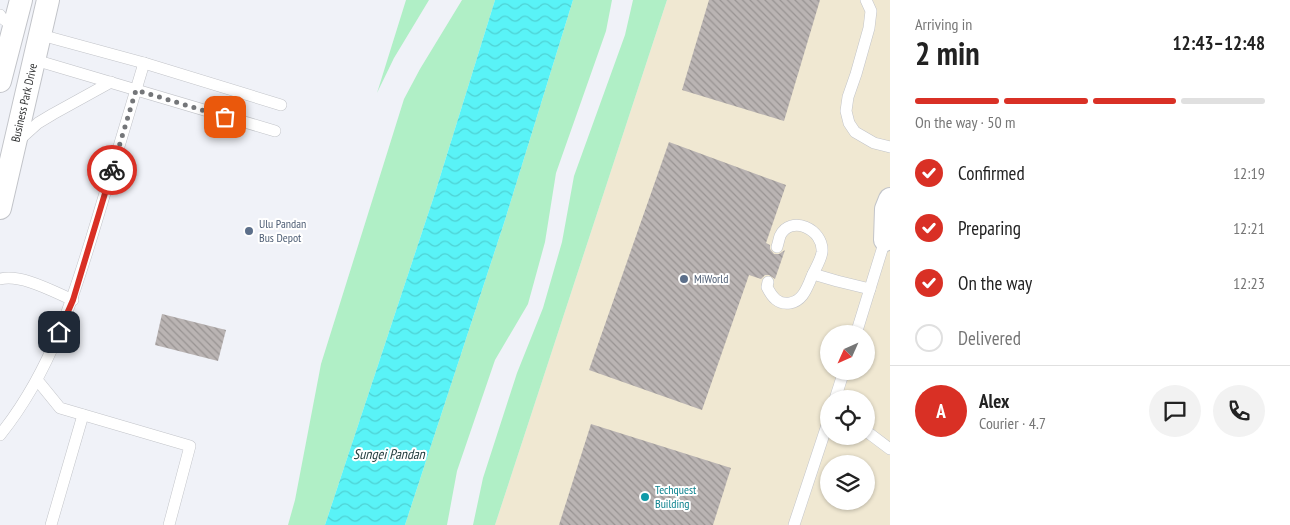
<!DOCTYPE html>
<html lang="en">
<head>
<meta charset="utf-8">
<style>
  :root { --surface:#fff; --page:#f2f2f2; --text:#222; --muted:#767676; --line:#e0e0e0; --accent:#d93025 }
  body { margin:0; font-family:"PT Sans Narrow",sans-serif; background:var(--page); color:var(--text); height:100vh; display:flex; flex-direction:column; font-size:19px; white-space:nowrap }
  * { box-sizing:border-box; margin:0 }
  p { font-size:16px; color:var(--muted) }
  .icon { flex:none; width:28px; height:28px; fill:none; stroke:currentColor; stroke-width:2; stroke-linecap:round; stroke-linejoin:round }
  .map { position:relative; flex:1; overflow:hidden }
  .panel { display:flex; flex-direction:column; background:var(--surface); width:400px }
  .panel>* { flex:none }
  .needle { width:32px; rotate:225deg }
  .tools { position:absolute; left:820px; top:325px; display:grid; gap:10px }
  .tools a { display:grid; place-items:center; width:55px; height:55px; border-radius:50%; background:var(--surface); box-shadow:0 1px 4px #0004; font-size:25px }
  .pin { position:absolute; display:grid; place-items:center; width:42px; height:42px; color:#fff; margin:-21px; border-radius:10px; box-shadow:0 2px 8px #0006 }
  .courier { position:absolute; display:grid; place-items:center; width:50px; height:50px; margin:-25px; border:4px solid #d93025; border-radius:50%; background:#fff; color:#222; box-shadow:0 1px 6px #0007 }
  .head em { font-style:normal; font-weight:700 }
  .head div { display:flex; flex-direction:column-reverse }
  .head { display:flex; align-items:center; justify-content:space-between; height:85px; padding:0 25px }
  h1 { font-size:32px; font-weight:700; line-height:38px }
  .bar { display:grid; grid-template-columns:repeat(4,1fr); gap:8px 5px; align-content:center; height:60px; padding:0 25px }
  .bar i { height:6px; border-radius:4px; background:var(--line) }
  .bar .selected { background:var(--accent) }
  .bar p { grid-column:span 4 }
  .line { display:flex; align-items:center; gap:12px; padding:0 25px; border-top:1px solid var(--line) }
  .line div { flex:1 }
  .round { display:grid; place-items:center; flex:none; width:52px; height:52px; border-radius:26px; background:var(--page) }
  ol { padding:0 25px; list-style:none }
  li { display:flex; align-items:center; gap:15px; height:55px }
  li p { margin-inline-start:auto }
  li .icon { padding:5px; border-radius:50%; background:var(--accent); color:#fff; stroke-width:4 }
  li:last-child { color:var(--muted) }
  li i { width:28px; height:28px; border:2px solid var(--line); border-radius:50% }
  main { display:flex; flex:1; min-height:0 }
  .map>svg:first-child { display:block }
  .commercial { fill:#f0e8d2; fill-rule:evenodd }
  .grass { fill:#b0efc6 }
  .water { fill:url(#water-waves) }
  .building { fill:url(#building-back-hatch) }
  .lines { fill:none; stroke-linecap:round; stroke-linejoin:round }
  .service-casing { stroke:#c2c4c9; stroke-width:12 }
  .minor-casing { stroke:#c2c4c9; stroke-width:24 }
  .service { stroke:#fff; stroke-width:11 }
  .minor { stroke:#fff; stroke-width:22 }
  .done { stroke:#747679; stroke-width:5; stroke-dasharray:0 9 }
  .route { stroke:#d93025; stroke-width:6 }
  .service-dot { fill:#5c6f8a; stroke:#fff; stroke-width:2 }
  .culture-dot { fill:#0f9aa8; stroke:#fff; stroke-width:2 }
  .labels { text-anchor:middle; stroke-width:4; stroke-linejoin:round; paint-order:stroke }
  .street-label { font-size:12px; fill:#323334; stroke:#fff }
  .service-label { font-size:12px; fill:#4e5e75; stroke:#fff; text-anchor:start }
  .culture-label { font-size:12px; fill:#0d838f; stroke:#fff; text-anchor:start }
  .water-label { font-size:14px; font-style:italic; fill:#243e3f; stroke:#fff }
</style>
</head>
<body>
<main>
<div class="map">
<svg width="890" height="525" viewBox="0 0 890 525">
  <defs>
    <pattern id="water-waves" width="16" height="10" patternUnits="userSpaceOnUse" patternTransform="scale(1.25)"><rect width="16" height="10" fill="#59f3f7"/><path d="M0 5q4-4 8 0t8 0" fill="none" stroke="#4ed1d4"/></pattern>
    <pattern id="building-back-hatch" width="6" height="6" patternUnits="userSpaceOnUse" patternTransform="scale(1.25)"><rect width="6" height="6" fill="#bab4b3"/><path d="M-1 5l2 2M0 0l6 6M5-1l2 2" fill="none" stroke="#989392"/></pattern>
  </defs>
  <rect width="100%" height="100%" fill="#f0f2f8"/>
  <path class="commercial" d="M667,0H890V525H495ZM829,334H866V371H829ZM829,399H866V436H829ZM829,464H866V501H829Z"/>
  <g class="grass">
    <polygon points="406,0 429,0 394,58 377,93"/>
    <polygon points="462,0 495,0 435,193 325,525 288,525 295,500 321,364 404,99 420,69"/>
    <polygon points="573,0 612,0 606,31 556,173 545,242 528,304 495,360 457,471 447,525 405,525 505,220"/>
    <polygon points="633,0 667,0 495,525 473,525 483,478 517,373 543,308 562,242 574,176 625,35"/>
  </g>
  <polygon class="water" points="495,0 573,0 505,220 405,525 325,525 435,193"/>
  <g class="building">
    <polygon points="709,0 820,0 784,121 682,90"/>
    <polygon points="669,142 786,185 766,243 770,245 770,249 774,254 779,254 785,250 775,279 769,275 765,275 761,279 749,275 702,410 589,370"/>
    <polygon points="162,314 226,330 218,361 155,345"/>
    <polygon points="591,424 731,468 713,525 559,525"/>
  </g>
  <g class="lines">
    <defs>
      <g id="service">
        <polyline points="866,0 871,11 869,28 856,74 848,97 846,111 849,123 855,132 874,143 890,147"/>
        <polyline points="0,15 2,18 14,27"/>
        <polyline points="41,35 144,63 281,105"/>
        <polyline points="35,60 275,131"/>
        <polyline points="18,141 38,123 53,114 111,82"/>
        <polyline points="813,274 837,281 870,289"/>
        <path d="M0,279C22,274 52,291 73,300"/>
        <path d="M768,282L767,287C772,297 778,305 790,303C802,301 806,290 810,281C813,272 821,261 822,252C824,229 790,214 780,236C779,239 778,244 777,247"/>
        <polyline points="856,334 885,240"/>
        <polyline points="38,381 60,408 190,446 169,525"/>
        <polyline points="835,399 844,371"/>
        <polyline points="866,431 890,449"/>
        <path d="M0,435C53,369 75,293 99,213C114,163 129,113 144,63"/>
        <polyline points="51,525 83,415"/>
        <polyline points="794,525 829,419"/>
      </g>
      <g id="minor">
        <polyline points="0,81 21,0"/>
        <path id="s1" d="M0,208L48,0"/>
        <polyline points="885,240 886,209 890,199"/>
      </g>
    </defs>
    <use href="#service" class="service-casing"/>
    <use href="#minor" class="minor-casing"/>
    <use href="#service" class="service"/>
    <use href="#minor" class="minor"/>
  </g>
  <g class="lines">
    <polyline class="done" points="112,170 136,90 225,117"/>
    <polyline class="route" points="59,332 73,300 112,170"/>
  </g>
  <g class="service-dot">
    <circle cx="249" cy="231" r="5"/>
    <circle cx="684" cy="279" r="5"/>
  </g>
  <circle class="culture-dot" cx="645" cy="497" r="5"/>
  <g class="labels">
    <g class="street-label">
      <text dy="4" stroke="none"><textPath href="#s1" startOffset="108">Business Park Drive</textPath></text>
    </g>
    <g class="service-label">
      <text x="259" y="228">Ulu Pandan<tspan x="259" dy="14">Bus Depot</tspan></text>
      <text x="694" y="283">MiWorld</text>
    </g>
    <g class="culture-label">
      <text x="655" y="494">Techquest<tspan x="655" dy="14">Building</tspan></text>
    </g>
    <g class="water-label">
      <text x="389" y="459">Sungei Pandan</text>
    </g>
  </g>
</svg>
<div class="tools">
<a><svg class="needle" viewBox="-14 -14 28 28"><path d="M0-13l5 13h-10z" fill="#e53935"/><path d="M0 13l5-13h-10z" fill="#767676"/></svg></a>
<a><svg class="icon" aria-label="locate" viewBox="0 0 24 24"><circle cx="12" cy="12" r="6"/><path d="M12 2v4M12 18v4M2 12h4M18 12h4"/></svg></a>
<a><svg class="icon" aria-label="layers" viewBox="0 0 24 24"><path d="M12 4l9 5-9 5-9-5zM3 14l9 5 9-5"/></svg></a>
</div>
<div class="pin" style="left:225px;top:117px;background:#ea580c"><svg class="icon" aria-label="bag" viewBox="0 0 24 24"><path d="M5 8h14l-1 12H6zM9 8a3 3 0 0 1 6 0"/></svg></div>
<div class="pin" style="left:59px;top:332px;background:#1f2937"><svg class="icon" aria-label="home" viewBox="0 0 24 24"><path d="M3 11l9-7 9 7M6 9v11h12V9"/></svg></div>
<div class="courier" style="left:112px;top:170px"><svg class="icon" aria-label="bike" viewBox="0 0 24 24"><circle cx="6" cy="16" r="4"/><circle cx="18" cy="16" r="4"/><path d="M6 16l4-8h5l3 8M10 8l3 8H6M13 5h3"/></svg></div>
</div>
<section class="panel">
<div class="head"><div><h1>2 min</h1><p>Arriving in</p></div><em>12:43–12:48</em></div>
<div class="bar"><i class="selected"></i><i class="selected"></i><i class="selected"></i><i></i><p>On the way · 50 m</p></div>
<ol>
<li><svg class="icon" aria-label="check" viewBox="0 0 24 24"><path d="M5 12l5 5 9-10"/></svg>Confirmed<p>12:19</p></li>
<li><svg class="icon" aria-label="check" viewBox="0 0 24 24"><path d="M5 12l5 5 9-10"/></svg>Preparing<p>12:21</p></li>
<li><svg class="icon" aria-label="check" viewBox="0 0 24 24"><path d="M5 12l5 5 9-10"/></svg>On the way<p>12:23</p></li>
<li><i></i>Delivered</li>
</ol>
<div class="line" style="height:90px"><b class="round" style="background:var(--accent);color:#fff">A</b><div><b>Alex</b><p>Courier · 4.7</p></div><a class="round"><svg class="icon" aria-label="chat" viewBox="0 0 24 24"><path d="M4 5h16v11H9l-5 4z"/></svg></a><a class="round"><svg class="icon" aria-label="phone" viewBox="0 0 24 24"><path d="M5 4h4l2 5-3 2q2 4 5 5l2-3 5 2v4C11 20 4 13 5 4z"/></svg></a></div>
</section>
</main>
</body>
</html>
